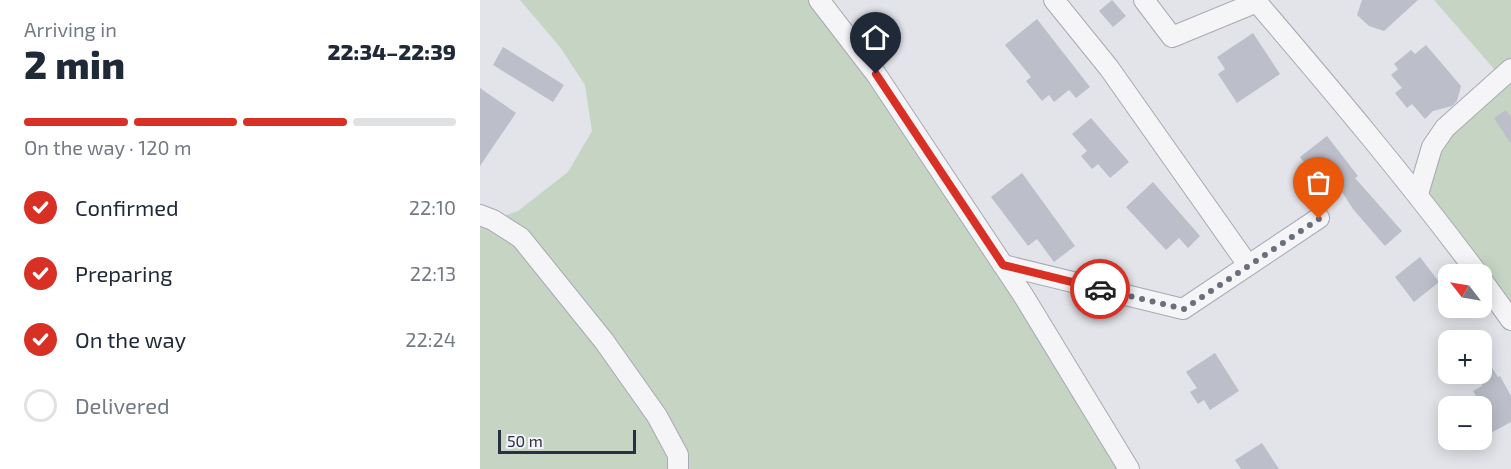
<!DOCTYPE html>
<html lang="en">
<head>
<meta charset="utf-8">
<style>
  :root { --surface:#fff; --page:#f2f2f3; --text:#1f2937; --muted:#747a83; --line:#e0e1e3; --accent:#d93025 }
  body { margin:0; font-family:"Exo 2",sans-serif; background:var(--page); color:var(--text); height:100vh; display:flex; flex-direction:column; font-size:22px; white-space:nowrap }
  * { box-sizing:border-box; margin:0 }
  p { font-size:20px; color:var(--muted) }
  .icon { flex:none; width:33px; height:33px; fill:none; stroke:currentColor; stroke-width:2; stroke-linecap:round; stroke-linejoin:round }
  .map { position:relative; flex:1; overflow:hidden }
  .side { display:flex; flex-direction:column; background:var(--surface); width:480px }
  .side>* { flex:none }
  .needle { width:39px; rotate:301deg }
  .buttons { position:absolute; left:958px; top:264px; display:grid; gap:12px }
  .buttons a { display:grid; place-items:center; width:54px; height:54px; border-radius:12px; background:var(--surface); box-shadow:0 3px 15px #0003; font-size:30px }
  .scale { position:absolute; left:18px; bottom:15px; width:138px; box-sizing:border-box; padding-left:6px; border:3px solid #2a2f42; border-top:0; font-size:16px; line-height:21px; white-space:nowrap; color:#2a2f42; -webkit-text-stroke:4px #f1f3f7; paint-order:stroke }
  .pin { position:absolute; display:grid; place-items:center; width:51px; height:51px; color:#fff; margin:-62px -26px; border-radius:50% 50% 50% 0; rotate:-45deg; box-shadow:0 0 6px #0007 }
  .pin .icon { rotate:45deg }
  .courier { position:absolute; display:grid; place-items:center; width:60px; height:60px; margin:-30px; border:4px solid #d93025; border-radius:50%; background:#fff; color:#222; box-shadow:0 2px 8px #0007 }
  .headline em { font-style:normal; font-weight:800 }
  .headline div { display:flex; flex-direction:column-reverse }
  .headline { display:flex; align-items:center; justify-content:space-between; height:102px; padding:0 24px }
  h1 { font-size:39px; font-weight:800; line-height:45px }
  .bar { display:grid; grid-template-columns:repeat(4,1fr); gap:9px 6px; align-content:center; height:72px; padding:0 24px }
  .bar i { height:8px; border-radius:4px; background:var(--line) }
  .bar .selected { background:var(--accent) }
  .bar p { grid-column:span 4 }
  ol { padding:0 24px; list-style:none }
  li { display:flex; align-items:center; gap:18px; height:66px }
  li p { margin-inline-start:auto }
  li .icon { padding:6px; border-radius:50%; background:var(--accent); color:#fff; stroke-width:4 }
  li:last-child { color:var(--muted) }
  li i { width:33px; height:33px; border:3px solid var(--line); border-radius:50% }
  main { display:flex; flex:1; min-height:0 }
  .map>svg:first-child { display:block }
  .green { fill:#c5d4c3 }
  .building { fill:#bcbfca }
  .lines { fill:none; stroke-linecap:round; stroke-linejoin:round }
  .minor-casing { stroke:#a7aab4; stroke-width:22 }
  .minor { stroke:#f5f5f8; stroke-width:20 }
  .done { stroke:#6a6e7d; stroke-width:6; stroke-dasharray:0 10.8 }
  .route { stroke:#d93025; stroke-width:8 }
</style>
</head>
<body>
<main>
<section class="side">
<div class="headline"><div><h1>2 min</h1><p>Arriving in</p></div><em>22:34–22:39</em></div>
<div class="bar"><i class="selected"></i><i class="selected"></i><i class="selected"></i><i></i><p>On the way · 120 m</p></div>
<ol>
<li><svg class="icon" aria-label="check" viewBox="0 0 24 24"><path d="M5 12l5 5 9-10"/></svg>Confirmed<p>22:10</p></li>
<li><svg class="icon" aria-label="check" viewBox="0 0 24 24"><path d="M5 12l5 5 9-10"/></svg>Preparing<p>22:13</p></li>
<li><svg class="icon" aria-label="check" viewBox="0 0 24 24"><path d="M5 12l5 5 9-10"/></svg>On the way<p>22:24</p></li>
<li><i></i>Delivered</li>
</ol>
</section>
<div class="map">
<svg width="1031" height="469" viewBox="0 0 1031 469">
  <rect width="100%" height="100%" fill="#e2e4ea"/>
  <g class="green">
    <polygon points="40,0 339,0 649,469 0,469 0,224 38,211 88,172 112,131 105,85 80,47"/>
    <polygon points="954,0 1031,0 1031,320 938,194 952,147 1021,77"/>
  </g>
  <g class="building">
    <polygon points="632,0 646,16 633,27 619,11"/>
    <polygon points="882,0 938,0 904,31 889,26 877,15"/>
    <polygon points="557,19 610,87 596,98 589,90 574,102 569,95 562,101 546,81 551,77 525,45"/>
    <polygon points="773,33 800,74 757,103 738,74 745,69 737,57"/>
    <polygon points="946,45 981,86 977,101 972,106 953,111 945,119 932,104 927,108 915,93 922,88 911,75 918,69 914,64 931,50 935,54"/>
    <polygon points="23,47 84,85 73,102 13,65"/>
    <polygon points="0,88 36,113 0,166"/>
    <polygon points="1026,110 1031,118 1031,144 1014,118"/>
    <polygon points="611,118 649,162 630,178 618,164 612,169 601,156 607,151 592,134"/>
    <polygon points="847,136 878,176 875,178 922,231 905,246 873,209 855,181 844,189 820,157"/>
    <polygon points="542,173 595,246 574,262 557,239 548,246 511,197"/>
    <polygon points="673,182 720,236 708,248 699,238 686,250 646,207"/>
    <polygon points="940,257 959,282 934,302 915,277"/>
    <polygon points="735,353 759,391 730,410 724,400 718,404 710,392 717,388 706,372"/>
    <polygon points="1002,353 1018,377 1020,376 1031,396 1031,422 1007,435 1002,424 1002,406 993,391 1002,386"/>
    <polygon points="782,443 799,469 761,469 755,460"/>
  </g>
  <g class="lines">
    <defs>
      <g id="minor">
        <polyline points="339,0 396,74 543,295 649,469"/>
        <polyline points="574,0 629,68 768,265"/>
        <polyline points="664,0 692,37 777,2"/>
        <path d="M775,0C852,90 927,179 998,274"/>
        <polyline points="938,194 952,147 965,128 1031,69"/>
        <polyline points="0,215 13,220 41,238 124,341 177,416 198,455 198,469"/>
        <polyline points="523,265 703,309 839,218"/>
        <polyline points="1002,280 1031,320"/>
      </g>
    </defs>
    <use href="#minor" class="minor-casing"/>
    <use href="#minor" class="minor"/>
  </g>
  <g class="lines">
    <polyline class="done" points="620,289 704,309 839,219"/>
    <polyline class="route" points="396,74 523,265 620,289"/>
  </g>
</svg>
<div class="buttons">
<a><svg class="needle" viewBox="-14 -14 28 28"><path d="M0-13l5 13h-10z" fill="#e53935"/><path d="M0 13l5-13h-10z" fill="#747a83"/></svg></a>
<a>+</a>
<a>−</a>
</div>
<div class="scale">50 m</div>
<div class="pin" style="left:839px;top:219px;background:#ea580c"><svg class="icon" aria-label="bag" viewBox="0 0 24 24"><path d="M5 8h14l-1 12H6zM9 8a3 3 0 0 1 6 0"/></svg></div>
<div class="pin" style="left:396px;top:74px;background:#1f2937"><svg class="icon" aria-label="home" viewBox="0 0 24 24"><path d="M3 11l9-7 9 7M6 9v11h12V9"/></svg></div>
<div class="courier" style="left:620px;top:289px"><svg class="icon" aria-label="car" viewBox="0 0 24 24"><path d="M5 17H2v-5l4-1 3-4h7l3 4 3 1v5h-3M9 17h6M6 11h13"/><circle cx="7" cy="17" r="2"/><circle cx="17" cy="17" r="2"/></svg></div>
</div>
</main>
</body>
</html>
